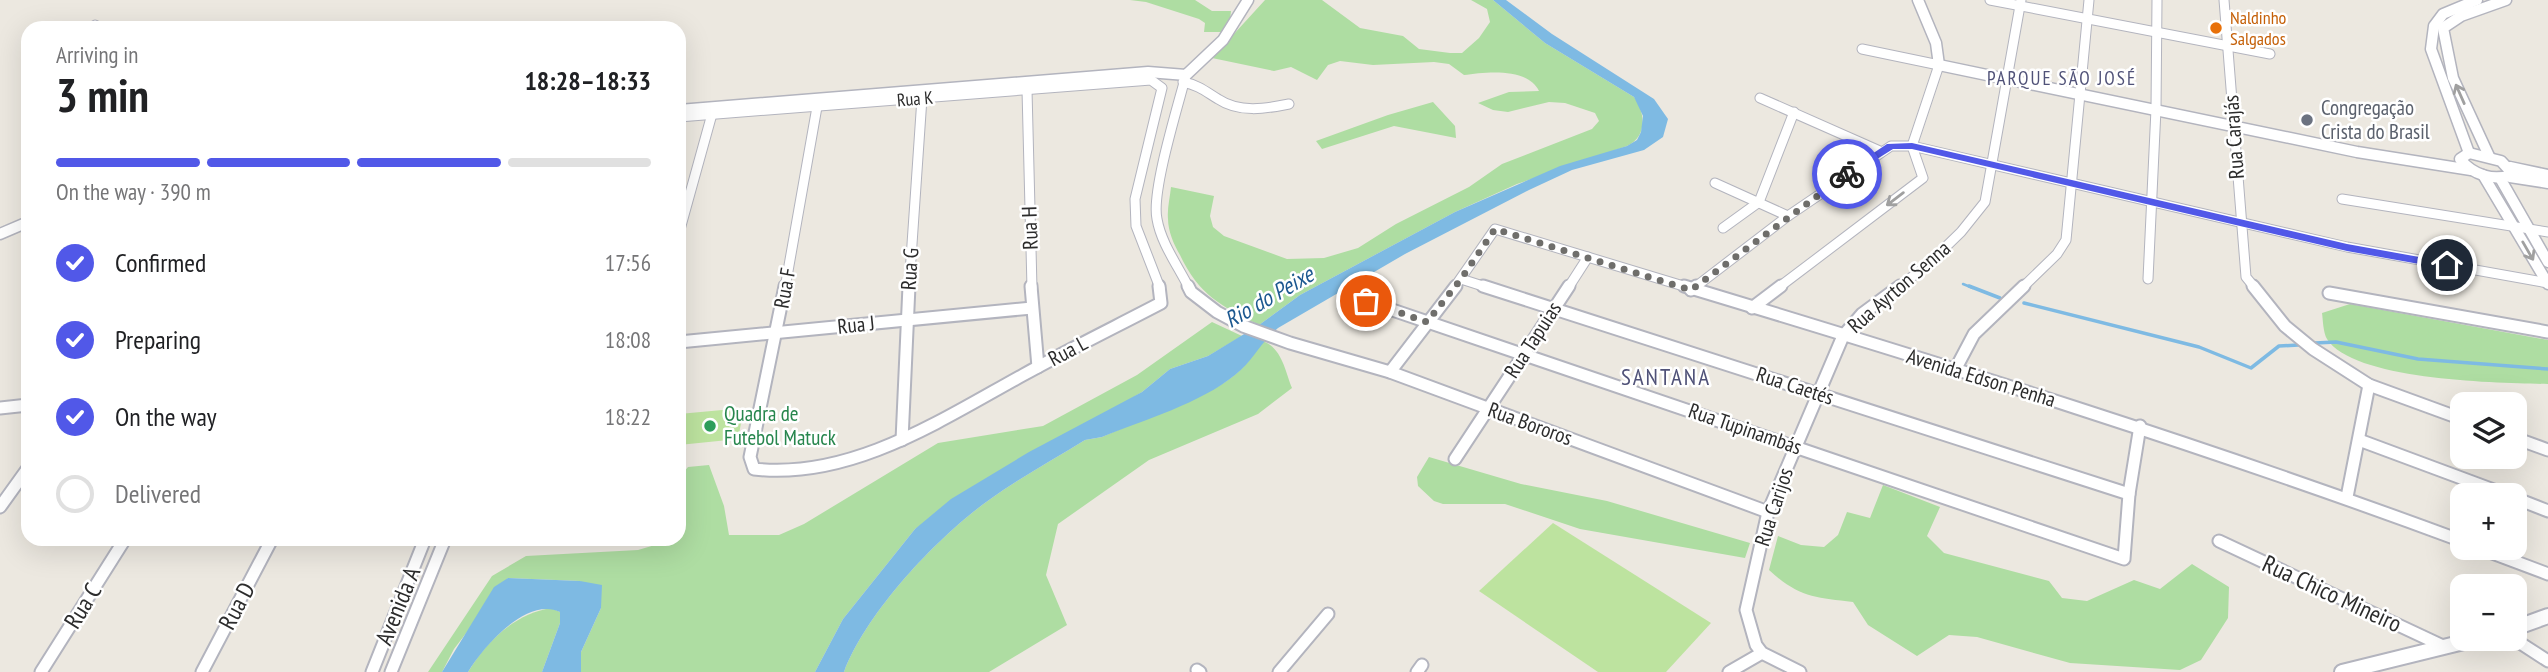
<!DOCTYPE html>
<html lang="en">
<head>
<meta charset="utf-8">
<style>
  :root { --surface:#fff; --page:#f2f2f2; --text:#202124; --muted:#757577; --line:#e0e0e0; --accent:#5158e8 }
  body { margin:0; font-family:"PT Sans Narrow",sans-serif; background:var(--page); color:var(--text); height:100vh; display:flex; flex-direction:column; font-size:26px; white-space:nowrap }
  * { box-sizing:border-box; margin:0 }
  p { font-size:23px; color:var(--muted) }
  .icon { flex:none; width:38px; height:38px; fill:none; stroke:currentColor; stroke-width:2; stroke-linecap:round; stroke-linejoin:round }
  .map { position:relative; flex:1; overflow:hidden }
  .panel { position:absolute; left:21px; top:21px; width:665px; height:525px; display:flex; flex-direction:column; background:var(--surface); border-radius:21px; box-shadow:0 7px 28px #0002 }
  .panel>* { flex:none }
  .controls { position:absolute; left:2450px; top:392px; display:grid; gap:14px }
  .controls a { display:grid; place-items:center; width:77px; height:77px; border-radius:14px; background:var(--surface); box-shadow:0 7px 28px #0002; font-size:35px }
  .pin { position:absolute; display:grid; place-items:center; width:60px; height:60px; color:#fff; margin:-30px; border:4px solid #fff; border-radius:50%; box-shadow:0 2px 7px #0007 }
  .courier { position:absolute; display:grid; place-items:center; width:70px; height:70px; margin:-35px; border:5px solid #5158e8; border-radius:50%; background:#fff; color:#222; box-shadow:0 2px 9px #0007 }
  .headline em { font-style:normal; font-weight:700 }
  .headline div { display:flex; flex-direction:column-reverse }
  .headline { display:flex; align-items:center; justify-content:space-between; height:119px; padding:0 35px }
  h1 { font-size:46px; font-weight:700; line-height:52px }
  .bar { display:grid; grid-template-columns:repeat(4,1fr); gap:10px 7px; align-content:center; height:84px; padding:0 35px }
  .bar i { height:9px; border-radius:5px; background:var(--line) }
  .bar .current { background:var(--accent) }
  .bar p { grid-column:span 4 }
  ol { padding:0 35px; list-style:none }
  li { display:flex; align-items:center; gap:21px; height:77px }
  li p { margin-inline-start:auto }
  li .icon { padding:7px; border-radius:50%; background:var(--accent); color:#fff; stroke-width:4 }
  li:last-child { color:var(--muted) }
  li i { width:38px; height:38px; border:4px solid var(--line); border-radius:50% }
  .map>svg:first-child { display:block }
  .green { fill:#aedda2 }
  .pitch { fill:#bde39f }
  .water { fill:#7ebae3 }
  .lines { fill:none; stroke-linecap:round; stroke-linejoin:round }
  .stream-far1 { stroke:#7ebae3; stroke-width:2.5 }
  .stream { stroke:#7ebae3; stroke-width:3.5 }
  .minor-far1-casing { stroke:#b3b4be; stroke-width:11 }
  .minor-casing { stroke:#b3b4be; stroke-width:15 }
  .tertiary-far1-casing { stroke:#b3b4be; stroke-width:13 }
  .tertiary-casing { stroke:#b3b4be; stroke-width:18 }
  .minor-far1 { stroke:#fff; stroke-width:9 }
  .minor { stroke:#fff; stroke-width:11 }
  .tertiary-far1 { stroke:#fff; stroke-width:10 }
  .tertiary { stroke:#fff; stroke-width:14 }
  .oneway { stroke:#a0a0a0 }
  .route { fill:#5158e8 }
  .done { stroke:#6f6e6b; stroke-width:7; stroke-dasharray:0 12.6 }
  .food-dot { fill:#e8710a; stroke:#fff; stroke-width:2.5 }
  .worship-dot { fill:#6b7280; stroke:#fff; stroke-width:2.5 }
  .leisure-dot { fill:#2e9e5b; stroke:#fff; stroke-width:2.5 }
  .labels { text-anchor:middle; stroke-width:5; stroke-linejoin:round; paint-order:stroke }
  .far-food-label { font-size:18px; fill:#c56008; stroke:#fff; text-anchor:start }
  .far-street-label { font-size:18px; fill:#2c2c2c; stroke:#fff }
  .far-neighbourhood-label { font-size:19px; letter-spacing:2px; fill:#505278; stroke:#fff }
  .worship-label { font-size:21px; fill:#5b616d; stroke:#fff; text-anchor:start }
  .street-label { font-size:21px; fill:#2c2c2c; stroke:#fff }
  .leisure-label { font-size:21px; fill:#27864d; stroke:#fff; text-anchor:start }
  .water-label { font-size:23px; font-style:italic; fill:#1c5890; stroke:#fff }
  .neighbourhood-label { font-size:23px; letter-spacing:2px; fill:#505278; stroke:#fff }
  .near-street-label { font-size:24px; fill:#2c2c2c; stroke:#fff }
</style>
</head>
<body>
<div class="map">
<svg width="2548" height="672" viewBox="0 0 2548 672">
  <rect width="100%" height="100%" fill="#ece8e0"/>
  <g class="green">
    <polygon points="1130,0 1195,0 1212,11 1231,11 1229,29 1223,32 1204,32 1205,23 1199,19 1146,2"/>
    <path d="M1265,0H1322L1360,28L1403,36L1419,49L1450,53H1462L1479,38L1490,22L1487,9L1471,0H1493L1545,43L1634,97C1646,113 1647,137 1627,146L1517,184L1455,212L1300,295L1259,325C1221,306 1199,295 1180,255C1174,245 1168,231 1168,219C1167,209 1170,197 1171,187L1214,196L1210,216L1213,227L1224,236L1287,259L1324,258L1358,248L1396,224L1469,187L1502,164L1592,129L1599,121L1595,113L1565,103L1549,102L1508,112L1493,110L1478,103L1509,92L1539,91C1527,67 1486,72 1464,75L1449,64L1434,62L1373,65L1340,61L1328,65L1317,80L1291,67L1274,71L1212,58Z"/>
    <polygon points="1433,102 1455,126 1456,138 1394,126 1322,149 1316,141 1388,115"/>
    <path d="M2350,304L2548,340V384C2500,383 2354,381 2327,339C2323,332 2323,320 2322,313Z"/>
    <polygon points="1212,322 1242,336 1208,356 1170,369 1142,392 915,529 843,619 815,672 581,672 581,652 601,608 580,581 508,578 454,649 442,672 428,672 492,576 526,556 638,550 655,545 656,539 679,539 679,478 688,467 709,465 724,506 729,535 779,535 804,524 938,443 1043,426 1137,375"/>
    <path d="M1262,341C1282,347 1285,371 1292,388L1258,414L1149,460L1058,524L1046,575L1067,625L989,672H844C866,613 937,537 989,500C1019,478 1053,460 1085,440L1102,437L1219,386C1241,372 1249,363 1262,341Z"/>
    <polygon points="1429,457 1521,484 1607,501 1750,543 1745,558 1580,529 1505,504 1443,504 1434,501 1418,486 1417,477"/>
    <path d="M1883,485L1940,507L1927,536L1944,553L2049,581L2062,598L2087,601L2134,580L2160,589L2192,564L2229,587L2228,618L2201,660L2180,670L2070,663L1977,637L1949,635L1917,656L1868,625L1853,602C1815,598 1798,597 1769,570L1778,536L1801,545L1824,547L1838,535L1847,512L1870,518Z"/>
    <path d="M551,608L560,612V623L542,672H468C486,642 514,614 551,608Z"/>
  </g>
  <g class="pitch">
    <polygon points="744,408 738,439 679,445 679,414"/>
    <polygon points="1553,523 1711,623 1666,672 1598,672 1479,591"/>
  </g>
  <g class="water">
    <path d="M1493,0H1506L1552,34L1654,99L1668,119L1663,137L1644,150L1572,170L1529,190L1405,254L1278,328C1259,344 1254,360 1235,375C1201,403 1144,420 1102,437L1085,440C1053,460 1019,478 989,500C937,537 866,613 844,672H815L843,619L915,529L951,499L1029,452L1142,392L1170,369L1208,356L1259,325L1300,295L1455,212L1560,166L1627,146L1637,140L1641,132L1643,116L1634,97L1545,43Z"/>
    <path d="M508,578L580,581L602,585L601,608L581,652V672H542L560,623V612C527,596 483,647 468,672H442L494,587Z"/>
  </g>
  <g class="lines">
    <polyline class="stream-far1" points="1963,284 1973,288"/>
    <g class="stream">
      <polyline points="1969,286 2000,298"/>
      <polyline points="2024,303 2199,347 2251,368 2279,346 2298,345"/>
      <polyline points="2315,343 2336,342 2418,359 2548,369"/>
    </g>
    <defs>
      <g id="minor-far1">
        <polyline points="1990,0 2270,54"/>
        <polyline points="2224,0 2246,277 2255,288"/>
        <polyline points="95,25 100,28"/>
        <polyline points="1862,49 1939,65 1912,146"/>
        <path d="M1186,75C1178,106 1151,192 1157,219C1161,243 1178,266 1189,288"/>
        <path d="M1183,82C1198,85 1205,91 1218,99C1239,113 1265,109 1289,104"/>
        <polyline points="1027,90 1032,288"/>
        <polyline points="1760,98 1880,151"/>
        <polyline points="679,117 1151,80 1162,88 1135,199 1136,226 1160,288"/>
        <polyline points="1715,183 1788,216"/>
        <polyline points="2342,199 2548,232"/>
        <polyline points="1723,228 1759,202 1794,112"/>
        <polyline points="679,233 712,114"/>
        <polyline points="1461,279 1489,288"/>
        <polyline points="2148,279 2156,109 2157,0"/>
        <polyline points="785,288 817,107"/>
        <polyline points="909,288 922,98"/>
        <polyline points="1454,288 1495,229 1690,288"/>
        <polyline points="1568,288 1588,257"/>
        <polyline points="1694,288 1788,216 1891,146 1912,146 2347,247 2548,283"/>
        <polyline points="1778,288 1923,178 1912,146"/>
        <polyline points="1897,288 1924,268 1961,232 1985,202 2021,0"/>
        <polyline points="2022,288 2057,254 2066,240 2089,0"/>
      </g>
      <g id="minor">
        <path d="M785,286L750,457L754,469C851,480 941,420 1023,375C1068,350 1115,327 1161,303L1159,286"/>
        <polyline points="1031,286 1038,367"/>
        <polyline points="1188,286 1191,292 1217,312 1243,326 1290,343 1390,372 1768,512"/>
        <polyline points="1483,286 2129,494"/>
        <path d="M1684,286C1946,365 2206,446 2462,541"/>
        <polyline points="2253,286 2285,326 2313,349 2369,385 2462,419"/>
        <polyline points="1691,290 1696,286"/>
        <polyline points="2329,293 2548,332"/>
        <polyline points="1366,301 2124,559 2129,494 2140,426"/>
        <polyline points="1752,308 1781,286"/>
        <polyline points="679,342 1032,308"/>
        <polyline points="1955,370 1974,334 2024,286"/>
        <polyline points="1390,372 1456,286"/>
        <polyline points="0,408 28,405"/>
        <polyline points="2515,438 2548,450"/>
        <polyline points="902,440 909,286"/>
        <polyline points="2359,440 2507,495"/>
        <polyline points="1455,459 1569,286"/>
        <polyline points="2347,497 2369,385"/>
        <polyline points="2515,498 2548,511"/>
        <polyline points="0,507 28,468"/>
        <polyline points="2219,541 2445,647"/>
        <polyline points="2479,548 2548,574"/>
        <polyline points="2514,639 2548,661"/>
        <polyline points="1197,670 1200,672"/>
        <polyline points="41,672 125,539"/>
        <polyline points="202,672 272,539"/>
        <polyline points="372,672 425,539"/>
        <polyline points="391,672 445,539"/>
        <polyline points="1279,672 1328,614"/>
        <polyline points="1417,672 1422,665"/>
        <polyline points="1729,672 1762,653"/>
        <polyline points="1800,672 1762,653 1756,645 1746,610 1768,512 1843,336 1862,314 1900,286"/>
      </g>
      <g id="tertiary-far1">
        <polyline points="1918,0 1936,43 1939,65 2357,152 2471,170"/>
        <polyline points="679,110 1148,72 1186,75 1223,40 1248,0"/>
        <polyline points="2469,153 2431,49 2434,26 2443,14 2477,0"/>
        <path d="M2469,153L2501,161L2513,174C2494,182 2473,175 2460,159Z"/>
        <polyline points="2489,156 2453,78 2443,28 2461,16 2506,0"/>
        <polyline points="2510,167 2548,175"/>
        <polyline points="2483,175 2548,284"/>
        <polyline points="2510,177 2548,183"/>
        <polyline points="2500,178 2548,262"/>
        <polyline points="0,234 28,222"/>
      </g>
      <g id="tertiary">
        <polyline points="2515,628 2548,616"/>
        <polyline points="2342,672 2476,639"/>
      </g>
    </defs>
    <use href="#minor-far1" class="minor-far1-casing"/>
    <use href="#minor" class="minor-casing"/>
    <use href="#tertiary-far1" class="tertiary-far1-casing"/>
    <use href="#tertiary" class="tertiary-casing"/>
    <use href="#minor-far1" class="minor-far1"/>
    <use href="#minor" class="minor"/>
    <use href="#tertiary-far1" class="tertiary-far1"/>
    <use href="#tertiary" class="tertiary"/>
  </g>
  <defs><path id="oneway-shaft" d="M-6 0H5M1.5-3L5.5 0L1.5 3" fill="none" stroke-width="1.6" stroke-linecap="round" stroke-linejoin="round" transform="scale(1.75)"/></defs>
  <g class="oneway">
    <use href="#oneway-shaft" transform="translate(2460 94) rotate(-114)"/>
    <use href="#oneway-shaft" transform="translate(1895 199) rotate(143)"/>
    <use href="#oneway-shaft" transform="translate(2528 251) rotate(60)"/>
  </g>
  <polygon class="route" points="1912,143 2347,244 2447,262 2452,265 2447,269 2347,251 1912,149 1893,149 1850,176 1842,174 1887,144"/>
  <g class="lines">
    <polyline class="done" points="1366,301 1427,322 1461,279 1495,229 1691,290 1847,174"/>
  </g>
  <circle class="food-dot" cx="2216" cy="28" r="7"/>
  <circle class="worship-dot" cx="2307" cy="120" r="7"/>
  <circle class="leisure-dot" cx="710" cy="426" r="7"/>
  <g class="labels">
    <g class="far-food-label">
      <text x="2230" y="24">Naldinho<tspan x="2230" dy="21">Salgados</tspan></text>
    </g>
    <g class="far-street-label">
      <text transform="translate(915 99) rotate(-5)" y="6">Rua K</text>
    </g>
    <g class="far-neighbourhood-label">
      <text x="2062" y="85">PARQUE SÃO JOSÉ</text>
    </g>
    <g class="worship-label">
      <text x="2321" y="115">Congregação<tspan x="2321" dy="24">Crista do Brasil</tspan></text>
    </g>
    <g class="street-label">
      <text transform="translate(2234 137) rotate(-94)" y="7">Rua Carajás</text>
      <text transform="translate(1030 228) rotate(-92)" y="7">Rua H</text>
      <text transform="translate(910 269) rotate(-86)" y="7">Rua G</text>
      <text transform="translate(1899 287) rotate(-41)" y="7">Rua Ayrton Senna</text>
      <text transform="translate(785 288) rotate(-80)" y="7">Rua F</text>
      <text transform="translate(856 325) rotate(-6)" y="7">Rua J</text>
      <text transform="translate(1533 340) rotate(-57)" y="7">Rua Tapuias</text>
      <text transform="translate(1068 351) rotate(-28)" y="7">Rua L</text>
      <text transform="translate(1981 378) rotate(17)" y="7">Avenida Edson Penha</text>
      <text transform="translate(1795 386) rotate(18)" y="7">Rua Caetés</text>
      <text transform="translate(1530 424) rotate(20)" y="7">Rua Bororos</text>
      <text transform="translate(1745 429) rotate(19)" y="7">Rua Tupinambás</text>
      <text transform="translate(1774 507) rotate(-72)" y="7">Rua Carijos</text>
    </g>
    <g class="leisure-label">
      <text x="724" y="421">Quadra de<tspan x="724" dy="24">Futebol Matuck</tspan></text>
    </g>
    <g class="water-label">
      <text transform="translate(1269 297) rotate(-30)" y="8">Rio do Peixe</text>
    </g>
    <g class="neighbourhood-label">
      <text x="1666" y="385">SANTANA</text>
    </g>
    <g class="near-street-label">
      <text transform="translate(2332 594) rotate(25)" y="8">Rua Chico Mineiro</text>
      <text transform="translate(83 606) rotate(-58)" y="8">Rua C</text>
      <text transform="translate(237 606) rotate(-62)" y="8">Rua D</text>
      <text transform="translate(398 606) rotate(-68)" y="8">Avenida A</text>
    </g>
  </g>
</svg>
<div class="controls">
<a><svg class="icon" aria-label="layers" viewBox="0 0 24 24"><path d="M12 4l9 5-9 5-9-5zM3 14l9 5 9-5"/></svg></a>
<a>+</a>
<a>−</a>
</div>
<div class="pin" style="left:1366px;top:301px;background:#ea580c"><svg class="icon" aria-label="bag" viewBox="0 0 24 24"><path d="M5 8h14l-1 12H6zM9 8a3 3 0 0 1 6 0"/></svg></div>
<div class="pin" style="left:2447px;top:265px;background:#1f2937"><svg class="icon" aria-label="home" viewBox="0 0 24 24"><path d="M3 11l9-7 9 7M6 9v11h12V9"/></svg></div>
<div class="courier" style="left:1847px;top:174px"><svg class="icon" aria-label="bike" viewBox="0 0 24 24"><circle cx="6" cy="16" r="4"/><circle cx="18" cy="16" r="4"/><path d="M6 16l4-8h5l3 8M10 8l3 8H6M13 5h3"/></svg></div>
<section class="panel">
<div class="headline"><div><h1>3 min</h1><p>Arriving in</p></div><em>18:28–18:33</em></div>
<div class="bar"><i class="current"></i><i class="current"></i><i class="current"></i><i></i><p>On the way · 390 m</p></div>
<ol>
<li><svg class="icon" aria-label="check" viewBox="0 0 24 24"><path d="M5 12l5 5 9-10"/></svg>Confirmed<p>17:56</p></li>
<li><svg class="icon" aria-label="check" viewBox="0 0 24 24"><path d="M5 12l5 5 9-10"/></svg>Preparing<p>18:08</p></li>
<li><svg class="icon" aria-label="check" viewBox="0 0 24 24"><path d="M5 12l5 5 9-10"/></svg>On the way<p>18:22</p></li>
<li><i></i>Delivered</li>
</ol>
</section>
</div>
</body>
</html>
